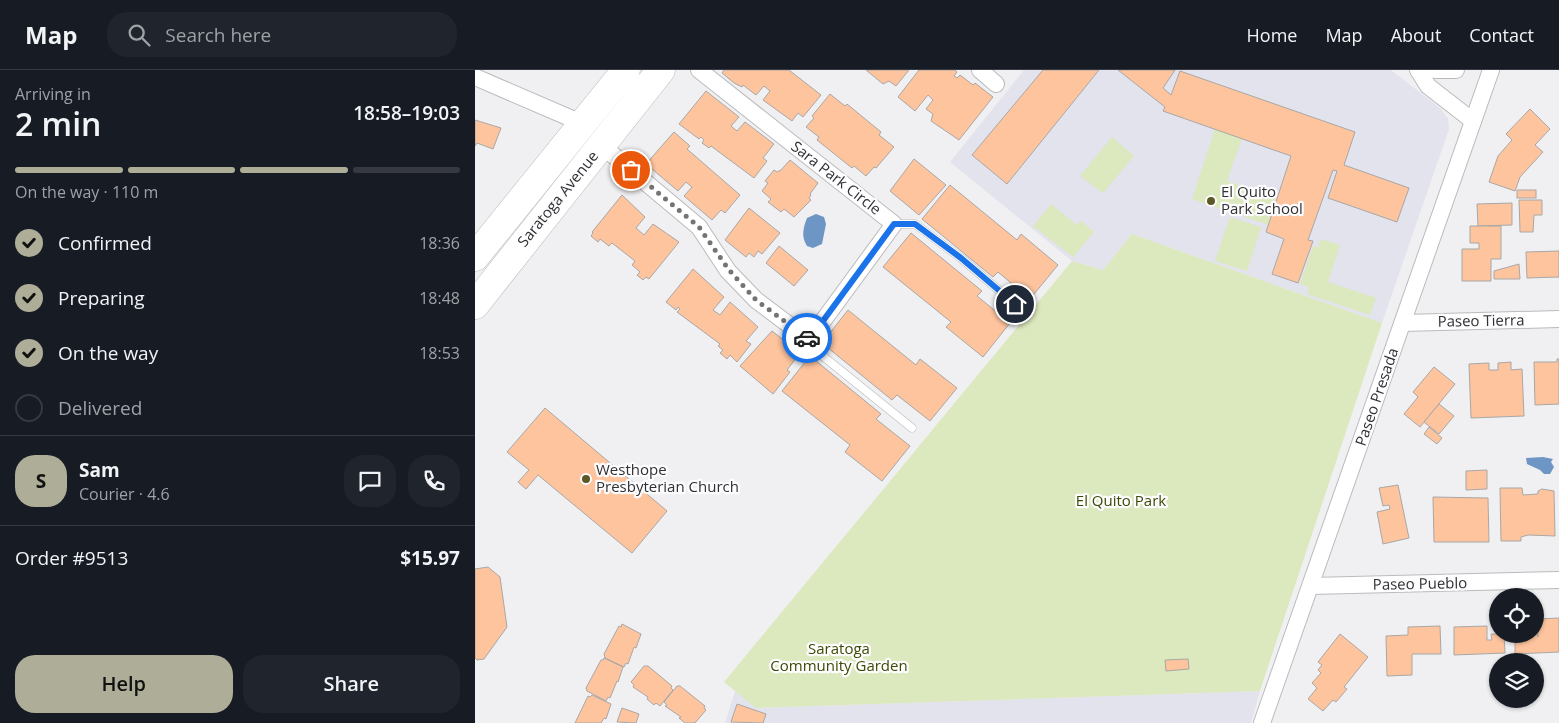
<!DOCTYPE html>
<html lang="en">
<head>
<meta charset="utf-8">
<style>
  :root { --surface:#171b24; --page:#20242c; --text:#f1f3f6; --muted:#9ea1a6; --line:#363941; --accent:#aead98 }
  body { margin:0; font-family:"Open Sans",sans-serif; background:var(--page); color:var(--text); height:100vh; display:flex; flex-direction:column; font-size:19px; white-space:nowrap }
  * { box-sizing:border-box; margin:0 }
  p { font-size:16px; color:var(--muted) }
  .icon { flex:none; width:28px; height:28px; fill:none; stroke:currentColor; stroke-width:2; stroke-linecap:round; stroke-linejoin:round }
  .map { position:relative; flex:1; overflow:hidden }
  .panel { display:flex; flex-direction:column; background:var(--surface); width:475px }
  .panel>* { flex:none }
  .fabs { position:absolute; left:1014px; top:518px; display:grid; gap:10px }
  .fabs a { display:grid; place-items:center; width:55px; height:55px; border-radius:50%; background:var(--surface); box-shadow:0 1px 4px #0004; font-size:25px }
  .pin { position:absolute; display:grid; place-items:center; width:42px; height:42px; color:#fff; margin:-21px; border:2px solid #fff; border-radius:50%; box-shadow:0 1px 5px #0007 }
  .courier { position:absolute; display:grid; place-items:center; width:50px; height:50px; margin:-25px; border:4px solid #1a73e8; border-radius:50%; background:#fff; color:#222; box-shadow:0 1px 6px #0007 }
  .overview em { font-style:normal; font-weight:600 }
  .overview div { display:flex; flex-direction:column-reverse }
  .overview { display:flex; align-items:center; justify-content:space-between; height:85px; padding:0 15px }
  h1 { font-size:32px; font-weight:600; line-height:38px }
  .bar { display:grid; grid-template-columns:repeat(4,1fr); gap:8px 5px; align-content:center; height:60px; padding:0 15px }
  .bar i { height:6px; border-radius:4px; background:var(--line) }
  .bar .active { background:var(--accent) }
  .bar p { grid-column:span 4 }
  .line { display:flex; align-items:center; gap:12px; padding:0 15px; border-top:1px solid var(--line) }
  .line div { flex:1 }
  .round { display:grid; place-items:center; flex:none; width:52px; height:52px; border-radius:20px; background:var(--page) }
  ol { padding:0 15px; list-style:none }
  li { display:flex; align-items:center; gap:15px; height:55px }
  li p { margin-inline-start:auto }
  li .icon { padding:5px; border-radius:50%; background:var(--accent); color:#111; stroke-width:4 }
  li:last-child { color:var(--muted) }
  li i { width:28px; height:28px; border:2px solid var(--line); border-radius:50% }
  .button { display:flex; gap:10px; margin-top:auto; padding:10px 15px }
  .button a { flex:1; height:58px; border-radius:20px; background:var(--accent); color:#111; font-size:20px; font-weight:600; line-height:58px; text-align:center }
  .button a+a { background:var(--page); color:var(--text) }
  header { display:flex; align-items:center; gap:30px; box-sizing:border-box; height:70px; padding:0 25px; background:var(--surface); border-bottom:1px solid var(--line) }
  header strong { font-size:24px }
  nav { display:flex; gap:28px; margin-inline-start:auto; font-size:18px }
  .search { width:350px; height:45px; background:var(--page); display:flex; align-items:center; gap:12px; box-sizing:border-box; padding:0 18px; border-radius:20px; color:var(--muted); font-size:19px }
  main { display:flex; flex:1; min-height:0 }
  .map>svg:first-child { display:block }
  .built { fill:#e2e3ec }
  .green { fill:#dce8be }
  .water { fill:#6d96c4 }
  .building { fill:#fdc49e; stroke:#a9a7a6 }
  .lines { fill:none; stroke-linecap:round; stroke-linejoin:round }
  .lane-casing { stroke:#bbbbbd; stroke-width:9 }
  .street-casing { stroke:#bbbbbd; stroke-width:18 }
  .highway-casing { stroke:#bbbbbd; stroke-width:29 }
  .lane { stroke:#fff; stroke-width:8 }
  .street { stroke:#fff; stroke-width:16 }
  .highway { stroke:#fff; stroke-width:28 }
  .done { stroke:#747475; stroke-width:5; stroke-dasharray:0 9 }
  .route { stroke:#1a73e8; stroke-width:6 }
  .poi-dot { fill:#5c5825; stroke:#fdfdff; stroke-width:2 }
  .labels { text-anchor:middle; stroke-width:4.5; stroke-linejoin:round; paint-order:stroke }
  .street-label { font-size:15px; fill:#313132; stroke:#fdfdff }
  .poi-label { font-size:15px; fill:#313132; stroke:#fdfdff; text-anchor:start }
  .park-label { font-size:15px; fill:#3d4a02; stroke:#fdfdff }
</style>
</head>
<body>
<header>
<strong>Map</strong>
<div class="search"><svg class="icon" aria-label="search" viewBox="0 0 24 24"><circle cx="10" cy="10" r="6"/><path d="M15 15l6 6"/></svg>Search here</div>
<nav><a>Home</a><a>Map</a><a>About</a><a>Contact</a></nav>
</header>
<main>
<section class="panel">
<div class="overview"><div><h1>2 min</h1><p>Arriving in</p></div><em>18:58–19:03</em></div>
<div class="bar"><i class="active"></i><i class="active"></i><i class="active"></i><i></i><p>On the way · 110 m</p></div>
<ol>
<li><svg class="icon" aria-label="check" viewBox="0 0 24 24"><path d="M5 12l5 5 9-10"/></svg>Confirmed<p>18:36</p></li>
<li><svg class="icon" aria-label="check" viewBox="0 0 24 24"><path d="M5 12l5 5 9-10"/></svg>Preparing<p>18:48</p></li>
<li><svg class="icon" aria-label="check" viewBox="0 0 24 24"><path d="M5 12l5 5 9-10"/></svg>On the way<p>18:53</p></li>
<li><i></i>Delivered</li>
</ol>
<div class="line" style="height:90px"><b class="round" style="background:var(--accent);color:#111">S</b><div><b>Sam</b><p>Courier · 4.6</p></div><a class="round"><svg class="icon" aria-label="chat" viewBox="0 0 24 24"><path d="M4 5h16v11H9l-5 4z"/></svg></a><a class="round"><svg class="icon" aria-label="phone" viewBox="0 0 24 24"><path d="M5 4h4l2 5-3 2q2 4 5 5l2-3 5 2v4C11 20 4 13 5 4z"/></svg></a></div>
<div class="line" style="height:65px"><div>Order #9513</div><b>$15.97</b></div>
<div class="button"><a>Help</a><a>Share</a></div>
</section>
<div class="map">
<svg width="1084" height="653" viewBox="0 0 1084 653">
  <rect width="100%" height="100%" fill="#f0f0f2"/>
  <g class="built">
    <polygon points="549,0 916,0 965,38 973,49 974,59 907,253 657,164 628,200 597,191 475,92"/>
    <polygon points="260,621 282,638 785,621 776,653 250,653"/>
  </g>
  <g class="green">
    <polygon points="740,59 767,68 752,111 802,129 794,155 717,129"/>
    <polygon points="637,67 659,86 628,123 605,106"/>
    <polygon points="576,134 602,155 606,151 619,162 598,187 558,156"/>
    <polygon points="755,147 786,157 772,201 740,191"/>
    <polygon points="657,164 907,253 785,621 281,638 249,612 597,191 628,200"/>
    <polygon points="846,169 865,175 853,212 901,228 895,245 832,224 834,217 825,214 838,176 843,178"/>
  </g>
  <g class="water">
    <path d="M341,144L349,147L351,154L347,174L338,178L332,176C326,167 328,158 332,148Z"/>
    <polygon points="1068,387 1078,389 1076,392 1079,397 1075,404 1069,404 1065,400 1052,394 1051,388"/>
  </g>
  <g class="building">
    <polygon points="249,0 314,0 346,25 328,47 323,43 317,51 288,30 295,21 289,16 281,25 268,15 267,17 259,13 247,3"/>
    <polygon points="391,0 434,0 421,16 414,11 408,14"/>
    <polygon points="444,0 480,0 482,2 479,6 482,8 485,5 498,15 500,13 518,27 484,70 456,51 458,44 451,39 458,30 453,25 440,41 423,27"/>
    <polygon points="568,0 624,0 532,114 497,85"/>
    <polygon points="643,0 700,0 688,18 696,25 705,1 880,62 869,95 934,118 922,152 853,128 862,101 858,100 833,170 838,171 823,213 797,204 809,169 791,162 816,86 688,41 690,37"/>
    <polygon points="231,21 264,47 256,56 262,61 270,52 299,74 288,88 292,91 279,108 236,76 234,78 227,73 229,70 226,67 224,69 204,54"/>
    <polygon points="355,24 370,36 372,34 406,62 404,65 419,77 401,98 399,97 391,106 379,96 377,98 342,70 344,67 331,57 339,48 337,46"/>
    <polygon points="1055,39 1075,59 1060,75 1068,82 1045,107 1040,121 1014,112 1023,86 1037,70 1031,64"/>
    <polygon points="0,50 26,58 18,79 2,73 0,76"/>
    <polygon points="199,62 215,76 212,79 265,125 250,143 246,140 237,150 209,126 217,117 211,112 203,121 171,94"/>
    <polygon points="439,89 471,115 444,145 415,121"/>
    <polygon points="315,90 343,113 335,124 336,125 334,128 336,130 319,147 309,139 306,142 293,132 296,129 287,121 293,113 290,111 299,100 302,102 306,100"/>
    <polygon points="475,115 542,170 546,164 583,195 555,229 523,202 518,207 447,149"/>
    <rect x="1042" y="120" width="19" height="8"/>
    <polygon points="147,125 170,147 161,158 169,165 178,154 204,172 174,209 171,207 168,210 162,205 165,202 157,195 160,191 137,173 134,176 125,169 123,172 116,166 118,163 117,162"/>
    <polygon points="1044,130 1067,130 1067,145 1059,145 1058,162 1045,162"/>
    <polygon points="1037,133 1037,155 1003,156 1002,134"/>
    <polygon points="274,138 305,163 287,184 283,181 279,187 274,183 271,187 250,170"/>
    <polygon points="995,156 1026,156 1026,189 1016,189 1016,211 987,211 987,179 1004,179 1004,173 995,173"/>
    <polygon points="436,163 507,221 502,226 535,253 508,287 471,257 476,252 408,197"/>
    <polygon points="304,176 333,200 319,216 291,193"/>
    <polygon points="1084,181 1084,207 1052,208 1051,182"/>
    <polygon points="1044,194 1045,209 1019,209 1019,201"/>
    <polygon points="218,199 249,227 238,240 245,245 255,232 283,257 271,271 276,274 262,292 255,285 252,289 245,283 248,280 243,276 245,274 202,242 205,239 203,237 201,240 191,232"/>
    <polygon points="373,240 441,295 445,289 482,318 455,351 422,325 417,330 347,273"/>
    <polygon points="297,261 325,283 312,300 315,302 298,324 265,296"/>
    <polygon points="335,286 406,344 401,349 435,376 407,411 370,382 375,375 307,321"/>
    <polygon points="1082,289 1084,289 1084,334 1060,335 1059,292 1082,292"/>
    <polygon points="1036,292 1036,300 1047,299 1049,346 996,348 994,294 1014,293 1014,300 1023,300 1023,293"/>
    <polygon points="959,297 980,314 945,357 929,344 943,327 938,322"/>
    <polygon points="964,334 979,346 964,364 949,352"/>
    <polygon points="70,338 192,441 157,483 63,405 51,419 43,412 54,400 32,382"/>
    <polygon points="954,357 967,368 962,374 949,364"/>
    <polygon points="1012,400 1012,419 991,420 991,401"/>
    <polygon points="923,415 934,468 908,474 902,442 915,439 914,435 908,436 904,418"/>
    <polygon points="1025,418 1047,418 1048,425 1063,424 1063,421 1067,419 1079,421 1080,466 1053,465 1046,467 1046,471 1026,471"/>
    <polygon points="958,427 1013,428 1014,472 959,472"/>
    <polygon points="13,497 25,507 32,557 9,589 2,590 0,588 0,499"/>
    <polygon points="1084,548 1084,582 1040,584 1040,564 1060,564 1061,560 1063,567 1062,549"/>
    <polygon points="147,554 166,564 161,578 159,577 153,594 151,593 149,597 130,588 129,584 144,556 146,557"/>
    <polygon points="965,556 966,584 937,584 937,605 912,606 911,566 933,565 933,557"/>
    <polygon points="1012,556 1012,570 1017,570 1016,564 1029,564 1030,583 979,585 979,557"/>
    <polygon points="865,564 893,587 869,617 872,619 861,632 858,630 848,641 833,629 842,618 837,613 846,603 843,600 847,595 843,592"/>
    <polygon points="129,588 148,597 143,612 142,611 135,628 133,627 131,631 112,621 111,618 126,590 128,590"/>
    <polygon points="713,589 714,599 691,601 690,590"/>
    <polygon points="169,596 173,596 197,616 196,618 198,620 185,636 181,633 179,635 172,629 173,627 158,617 159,615 156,612"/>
    <polygon points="202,616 205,616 230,636 229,638 231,640 220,653 210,653 204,648 206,647 190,636 192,635 189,632"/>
    <polygon points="117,625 136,634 131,649 129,648 126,653 100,653 113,626 115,627"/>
    <polygon points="262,634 291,644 288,653 256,652"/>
    <polygon points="147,638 164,644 161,653 142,652"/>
  </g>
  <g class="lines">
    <defs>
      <g id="lane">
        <polyline points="419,154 440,154 486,188 540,234"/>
        <polyline points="334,270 349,287 437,358"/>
      </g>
      <g id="street">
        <polyline points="505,0 521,14"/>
        <polyline points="943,0 953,16 998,51"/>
        <polyline points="960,0 981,0"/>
        <polyline points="0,7 109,54"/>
        <polyline points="126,75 224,157 253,201 281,230 334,270 419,154 224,0"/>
        <polyline points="928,253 1084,249"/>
        <polyline points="836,516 1084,510"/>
        <polyline points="787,653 1016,0"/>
      </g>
      <g id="highway">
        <polyline points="0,187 151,0"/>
        <polyline points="0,235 186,0"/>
      </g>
    </defs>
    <use href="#lane" class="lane-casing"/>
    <use href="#street" class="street-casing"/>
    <use href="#highway" class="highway-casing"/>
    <use href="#lane" class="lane"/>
    <use href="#street" class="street"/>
    <use href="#highway" class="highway"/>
  </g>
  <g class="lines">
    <polyline class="done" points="156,100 224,157 254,200 281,230 332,268"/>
    <polyline class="route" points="332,268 334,270 419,154 440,154 486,188 540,234"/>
  </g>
  <g class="poi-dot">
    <circle cx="736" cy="131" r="5"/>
    <circle cx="111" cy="409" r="5"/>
  </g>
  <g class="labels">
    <g class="street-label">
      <text transform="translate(361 108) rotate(38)" y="5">Sara Park Circle</text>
      <text transform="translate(83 129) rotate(-51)" y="5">Saratoga Avenue</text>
      <text transform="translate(1006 251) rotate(-1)" y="5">Paseo Tierra</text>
      <text transform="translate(902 327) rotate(-71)" y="5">Paseo Presada</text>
      <text transform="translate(945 514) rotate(-1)" y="5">Paseo Pueblo</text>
    </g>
    <g class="poi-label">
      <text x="746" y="127">El Quito<tspan x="746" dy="17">Park School</tspan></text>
      <text x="121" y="405">Westhope<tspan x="121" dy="17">Presbyterian Church</tspan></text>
    </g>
    <g class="park-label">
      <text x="646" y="436">El Quito Park</text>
      <text x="364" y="584">Saratoga<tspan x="364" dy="17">Community Garden</tspan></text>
    </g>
  </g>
</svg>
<div class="fabs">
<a><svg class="icon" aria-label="locate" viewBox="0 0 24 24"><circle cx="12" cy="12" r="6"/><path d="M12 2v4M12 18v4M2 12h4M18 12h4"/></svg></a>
<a><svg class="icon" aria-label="layers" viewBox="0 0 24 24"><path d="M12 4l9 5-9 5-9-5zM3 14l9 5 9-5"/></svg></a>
</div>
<div class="pin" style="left:156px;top:100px;background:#ea580c"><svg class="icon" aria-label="bag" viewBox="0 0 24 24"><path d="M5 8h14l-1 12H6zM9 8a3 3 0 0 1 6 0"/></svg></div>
<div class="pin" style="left:540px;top:234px;background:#1f2937"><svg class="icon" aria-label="home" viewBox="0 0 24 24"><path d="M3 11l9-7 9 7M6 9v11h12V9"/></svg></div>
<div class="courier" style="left:332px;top:268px"><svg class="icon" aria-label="car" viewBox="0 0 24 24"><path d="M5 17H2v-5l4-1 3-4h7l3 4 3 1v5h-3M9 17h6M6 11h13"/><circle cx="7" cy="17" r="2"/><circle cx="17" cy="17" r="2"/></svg></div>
</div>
</main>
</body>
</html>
